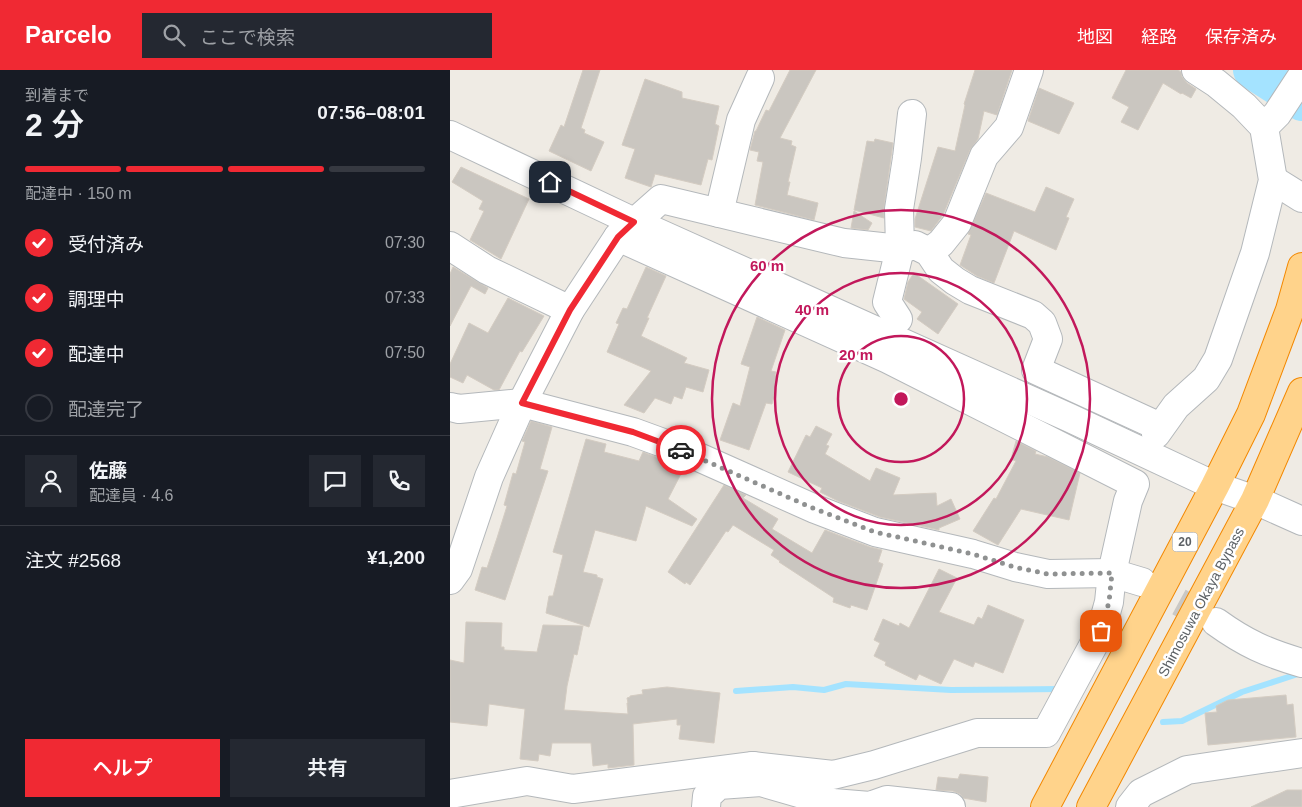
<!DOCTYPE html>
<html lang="ja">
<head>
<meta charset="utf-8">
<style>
  :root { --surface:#171b24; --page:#242831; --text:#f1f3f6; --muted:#9ea1a6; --line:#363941; --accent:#f02933 }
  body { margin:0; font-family:Helvetica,"Noto Sans JP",sans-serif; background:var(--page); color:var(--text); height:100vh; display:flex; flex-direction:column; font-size:19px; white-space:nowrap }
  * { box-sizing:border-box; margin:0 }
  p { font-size:16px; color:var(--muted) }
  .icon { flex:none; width:28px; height:28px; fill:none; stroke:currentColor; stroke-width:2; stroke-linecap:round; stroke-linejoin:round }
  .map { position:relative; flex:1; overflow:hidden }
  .sheet { display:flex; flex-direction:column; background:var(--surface); width:450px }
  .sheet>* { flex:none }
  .pin { position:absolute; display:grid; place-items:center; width:42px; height:42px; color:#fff; margin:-21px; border-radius:10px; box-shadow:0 2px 8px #0006 }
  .courier { position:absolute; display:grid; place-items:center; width:50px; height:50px; margin:-25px; border:4px solid #f02933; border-radius:50%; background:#fff; color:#222; box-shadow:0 1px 6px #0007 }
  .headline em { font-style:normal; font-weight:600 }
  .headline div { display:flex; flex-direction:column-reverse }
  .headline { display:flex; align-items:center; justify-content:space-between; height:85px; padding:0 25px }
  h1 { font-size:32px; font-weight:600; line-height:38px }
  .bar { display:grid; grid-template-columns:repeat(4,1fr); gap:8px 5px; align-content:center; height:60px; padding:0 25px }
  .bar i { height:6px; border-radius:4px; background:var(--line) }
  .bar .current { background:var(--accent) }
  .bar p { grid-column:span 4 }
  .line { display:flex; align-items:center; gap:12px; padding:0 25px; border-top:1px solid var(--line) }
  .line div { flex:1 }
  .round { display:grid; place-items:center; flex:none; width:52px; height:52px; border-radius:0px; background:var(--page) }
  ol { padding:0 25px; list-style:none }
  li { display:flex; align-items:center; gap:15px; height:55px }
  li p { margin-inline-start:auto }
  li .icon { padding:5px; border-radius:50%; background:var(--accent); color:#fff; stroke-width:4 }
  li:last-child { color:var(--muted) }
  li i { width:28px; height:28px; border:2px solid var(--line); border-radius:50% }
  .primary-button { display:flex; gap:10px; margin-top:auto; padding:10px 25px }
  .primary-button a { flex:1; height:58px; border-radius:0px; background:var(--accent); color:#fff; font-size:20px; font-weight:600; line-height:58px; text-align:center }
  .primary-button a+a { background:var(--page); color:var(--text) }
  header { display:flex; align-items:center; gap:30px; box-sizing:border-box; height:70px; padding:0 25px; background:var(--accent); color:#fff }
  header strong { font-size:24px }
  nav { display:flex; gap:28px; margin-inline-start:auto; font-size:18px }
  .search { width:350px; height:45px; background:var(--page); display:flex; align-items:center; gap:12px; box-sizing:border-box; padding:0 18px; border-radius:0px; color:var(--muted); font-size:19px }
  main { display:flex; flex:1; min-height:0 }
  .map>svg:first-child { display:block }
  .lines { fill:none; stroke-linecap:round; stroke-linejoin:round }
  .stream { stroke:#a4e3ff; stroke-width:6 }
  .river { stroke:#a4e3ff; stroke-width:38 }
  .building { fill:#cac6c0; stroke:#d4ccc2 }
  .minor-tunnel { stroke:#cac8c4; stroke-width:28; stroke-dasharray:28 14; stroke-linecap:butt }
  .minor-casing { stroke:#b4b8bb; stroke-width:30 }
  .highway-casing { stroke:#f38800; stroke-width:30 }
  .minor { stroke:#fff; stroke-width:28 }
  .highway { stroke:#ffd38b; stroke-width:28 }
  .done { stroke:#8f9191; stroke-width:5; stroke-dasharray:0 9 }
  .route { stroke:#f02933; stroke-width:6 }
  .ring { fill:none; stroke:#c2185b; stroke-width:2.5 }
  .labels { text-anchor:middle; stroke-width:5; stroke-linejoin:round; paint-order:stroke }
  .shield { fill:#fff; stroke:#8d9093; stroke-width:1 }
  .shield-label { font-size:12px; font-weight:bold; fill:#5c6165 }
  .street-label { font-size:14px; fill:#5c6165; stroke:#fff }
  .centre { fill:#c2185b; stroke:#fff; stroke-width:2.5 }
  .ring-label { font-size:15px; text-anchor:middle; font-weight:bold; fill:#c2185b; stroke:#fff; stroke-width:5; stroke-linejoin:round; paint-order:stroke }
</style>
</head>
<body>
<header>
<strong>Parcelo</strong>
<div class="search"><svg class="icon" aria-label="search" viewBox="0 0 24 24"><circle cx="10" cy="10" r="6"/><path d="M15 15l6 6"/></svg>ここで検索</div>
<nav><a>地図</a><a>経路</a><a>保存済み</a></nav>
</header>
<main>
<section class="sheet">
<div class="headline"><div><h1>2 分</h1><p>到着まで</p></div><em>07:56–08:01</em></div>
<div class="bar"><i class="current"></i><i class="current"></i><i class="current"></i><i></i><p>配達中 · 150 m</p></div>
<ol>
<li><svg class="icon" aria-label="check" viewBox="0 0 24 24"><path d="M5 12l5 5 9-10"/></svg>受付済み<p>07:30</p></li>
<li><svg class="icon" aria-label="check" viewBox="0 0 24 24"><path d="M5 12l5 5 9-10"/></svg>調理中<p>07:33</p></li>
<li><svg class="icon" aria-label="check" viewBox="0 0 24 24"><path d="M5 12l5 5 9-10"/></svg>配達中<p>07:50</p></li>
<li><i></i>配達完了</li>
</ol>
<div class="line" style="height:90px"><a class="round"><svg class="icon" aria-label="person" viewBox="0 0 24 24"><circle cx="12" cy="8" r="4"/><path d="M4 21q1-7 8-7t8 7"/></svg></a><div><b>佐藤</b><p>配達員 · 4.6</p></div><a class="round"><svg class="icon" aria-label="chat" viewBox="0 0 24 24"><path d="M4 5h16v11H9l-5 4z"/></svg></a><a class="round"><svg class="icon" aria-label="phone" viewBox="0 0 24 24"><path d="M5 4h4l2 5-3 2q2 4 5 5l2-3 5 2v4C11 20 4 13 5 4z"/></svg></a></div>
<div class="line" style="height:65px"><div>注文 #2568</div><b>¥1,200</b></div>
<div class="primary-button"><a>ヘルプ</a><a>共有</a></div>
</section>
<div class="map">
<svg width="852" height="737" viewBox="0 0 852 737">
  <rect width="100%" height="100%" fill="#efebe4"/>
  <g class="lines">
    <g class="stream">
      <polyline points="286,621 343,617 374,620 396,614 501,620 609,619"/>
      <polyline points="713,652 732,651 792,622 851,603"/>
    </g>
    <polyline class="river" points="802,0 852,32"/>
  </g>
  <g class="building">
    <polygon points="133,0 150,0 131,58 135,60 134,63 154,72 141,101 99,81 111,55 114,57"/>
    <polygon points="340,0 366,0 330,68 342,71 341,75 346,77 338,112 340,112 337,125 368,133 364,150 305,135 313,92 307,91 309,82 300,80 305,61 306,61 316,40 319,41"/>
    <polygon points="525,0 562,0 547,45 534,41 528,69 520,80 493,145 481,161 465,157 465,149 488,77 505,81 515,35 514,34"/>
    <polygon points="676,0 728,0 731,2 732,7 737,13 746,19 741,28 732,23 731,24 713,13 688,60 671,52 679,37 662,28"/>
    <polygon points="195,9 232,22 232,28 269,36 265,54 269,56 262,90 258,89 251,115 205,104 201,117 175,108 185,79 172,75"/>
    <polygon points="589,18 624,33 609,64 578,51"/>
    <polygon points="425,69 443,73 434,137 434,148 404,140 417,71 424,72"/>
    <polygon points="11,97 79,129 51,189 20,170 34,141 29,139 33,131 2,112"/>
    <polygon points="596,117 624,129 616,147 619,148 606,180 564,161 544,213 527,206 510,195 521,165 518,164 536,123 585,142"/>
    <polygon points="404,141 422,153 418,160 401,158"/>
    <polygon points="3,197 38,218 35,224 21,216 0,256 0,204"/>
    <polygon points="196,197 216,206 197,248 199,248 191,266 237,288 234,293 259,300 253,322 236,317 232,329 224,326 221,334 205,328 194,343 174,335 201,301 157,282 169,254 166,253 173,238 177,239"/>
    <polygon points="464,203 508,234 488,264 467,249 472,242 454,229 458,212"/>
    <polygon points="58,228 94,246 72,282 70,281 49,320 44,320 17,305 13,313 0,307 0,294 19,253 38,263"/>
    <polygon points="307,247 335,260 321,301 326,302 325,305 328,306 322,334 316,333 299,380 270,370 283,333 290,336 300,297 291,294"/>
    <polygon points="81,351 102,357 90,399 98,401 55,530 25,520 32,497 37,498 47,468 57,436 54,435 63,403 66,404 75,372 72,371"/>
    <polygon points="366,356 382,364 376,375 379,376 375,384 420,411 426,398 450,408 443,425 486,423 487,436 501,429 510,449 489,458 489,460 430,447 388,431 370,422 372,418 338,402 356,365 360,367"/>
    <polygon points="136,369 156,374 154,382 189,391 193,382 234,398 218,429 247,449 242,456 196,436 186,471 145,460 133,502 147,505 147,507 153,509 139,557 96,543 99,526 103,526 113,485 103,482"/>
    <polygon points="566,371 586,381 585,384 598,387 630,403 619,450 571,439 548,475 523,461 544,428 546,429 566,391 561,389"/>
    <polygon points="274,415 296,425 293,428 328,449 322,459 362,483 375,460 420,477 432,480 428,492 433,494 417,540 401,535 400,538 383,532 384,528 329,492 330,491 321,485 324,480 283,455 278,462 276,461 240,515 236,512 235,514 218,502"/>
    <polygon points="489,499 507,508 489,542 524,555 528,547 532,549 538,535 574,550 553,603 525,592 523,597 504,589 491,614 469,604 466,610 435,595 436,592 424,586 430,573 424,570 433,549 449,556 450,553 459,558"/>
    <polygon points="16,552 52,553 51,577 54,577 54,580 87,582 93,555 133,556 127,585 124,584 117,616 114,640 178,644 177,633 178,633 177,628 180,627 180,626 193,624 192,620 217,617 270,623 264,673 229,669 231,655 227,655 227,649 183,654 184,695 158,698 158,694 143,696 141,673 102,673 100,686 89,684 88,691 70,689 75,639 39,634 37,656 0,652 0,590 14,593"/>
    <polygon points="836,625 837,635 843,634 846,667 758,675 755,643 767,642 766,636 778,630"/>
    <polygon points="510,704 538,707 536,732 513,728 510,724 503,721 486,720 488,707 508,709"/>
    <polygon points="837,720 852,720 852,737 801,737"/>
  </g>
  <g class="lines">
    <polyline class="minor-tunnel" points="692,512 766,552"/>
    <defs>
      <g id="minor">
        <polyline points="814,57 827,44 852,6"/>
        <polyline points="0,65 184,152 620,348 765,416 805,430 852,451"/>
        <polyline points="823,110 852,128"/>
        <polyline points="269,143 291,50 310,8"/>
        <polyline points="168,167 438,289 685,414 678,431 662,503 659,532 651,561 596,663 527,663 424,695 383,705 303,696"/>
        <polyline points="0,176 37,200 120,240"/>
        <polyline points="479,182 491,173 507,153 534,86 559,57 579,0"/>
        <polyline points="448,249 437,232 450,179 449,139 457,88 462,44"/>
        <polyline points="0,337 9,339 72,333 183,362 235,381 365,439 425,462 523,484 565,497 598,504 662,503 692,512"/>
        <polyline points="706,364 726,336 756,309 768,289 805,183 823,110 814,57 794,36 766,13 746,0"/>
        <polyline points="0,510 8,499 39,407 72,333 120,240 168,167 211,129 394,173 450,179 465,175 479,182 491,200 505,211 520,220 583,245 592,253 598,269 586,300 710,357"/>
        <path d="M766,552C795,573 817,583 852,593"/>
        <polyline points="0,724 77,711 123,719 303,696 311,712"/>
        <polyline points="256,737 257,726 269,715 311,712 383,733 420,736 437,730 501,737"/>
        <polyline points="680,737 691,723 737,700 852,683"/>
      </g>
      <g id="highway">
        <polyline points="595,737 765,416 801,344 840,240 852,197"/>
        <polyline points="641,737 805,430 852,322"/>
      </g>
    </defs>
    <use href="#minor" class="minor-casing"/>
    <use href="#highway" class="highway-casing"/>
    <use href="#minor" class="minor"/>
    <use href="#highway" class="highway"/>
  </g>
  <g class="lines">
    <polyline class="done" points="231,380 365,439 425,462 523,484 564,497 598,504 662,503 659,532 651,561"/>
    <polyline class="route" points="100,112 184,152 168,167 120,240 72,333 183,362 231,380"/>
  </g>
  <g class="ring">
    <circle cx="451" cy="329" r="63"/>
    <circle cx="451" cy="329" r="126"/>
    <circle cx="451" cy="329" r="189"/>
  </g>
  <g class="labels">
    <rect class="shield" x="722.5" y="462.5" width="25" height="19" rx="4"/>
    <g class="shield-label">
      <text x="735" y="476">20</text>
    </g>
    <g class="street-label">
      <text transform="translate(751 532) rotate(-62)" y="5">Shimosuwa Okaya Bypass</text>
    </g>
  </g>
  <circle cx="451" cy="329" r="8" class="centre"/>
  <g class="ring-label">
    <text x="317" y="201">60 m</text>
    <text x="362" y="245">40 m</text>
    <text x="406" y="290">20 m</text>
  </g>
</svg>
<div class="pin" style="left:651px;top:561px;background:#ea580c"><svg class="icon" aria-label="bag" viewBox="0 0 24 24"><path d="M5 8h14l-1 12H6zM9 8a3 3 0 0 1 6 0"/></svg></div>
<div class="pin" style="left:100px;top:112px;background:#1f2937"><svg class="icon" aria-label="home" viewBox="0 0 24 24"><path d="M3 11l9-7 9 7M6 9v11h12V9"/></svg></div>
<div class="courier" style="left:231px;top:380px"><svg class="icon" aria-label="car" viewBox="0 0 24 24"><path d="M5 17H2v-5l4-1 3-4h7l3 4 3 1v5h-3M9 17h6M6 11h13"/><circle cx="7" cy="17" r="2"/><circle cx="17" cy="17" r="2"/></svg></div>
</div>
</main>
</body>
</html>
